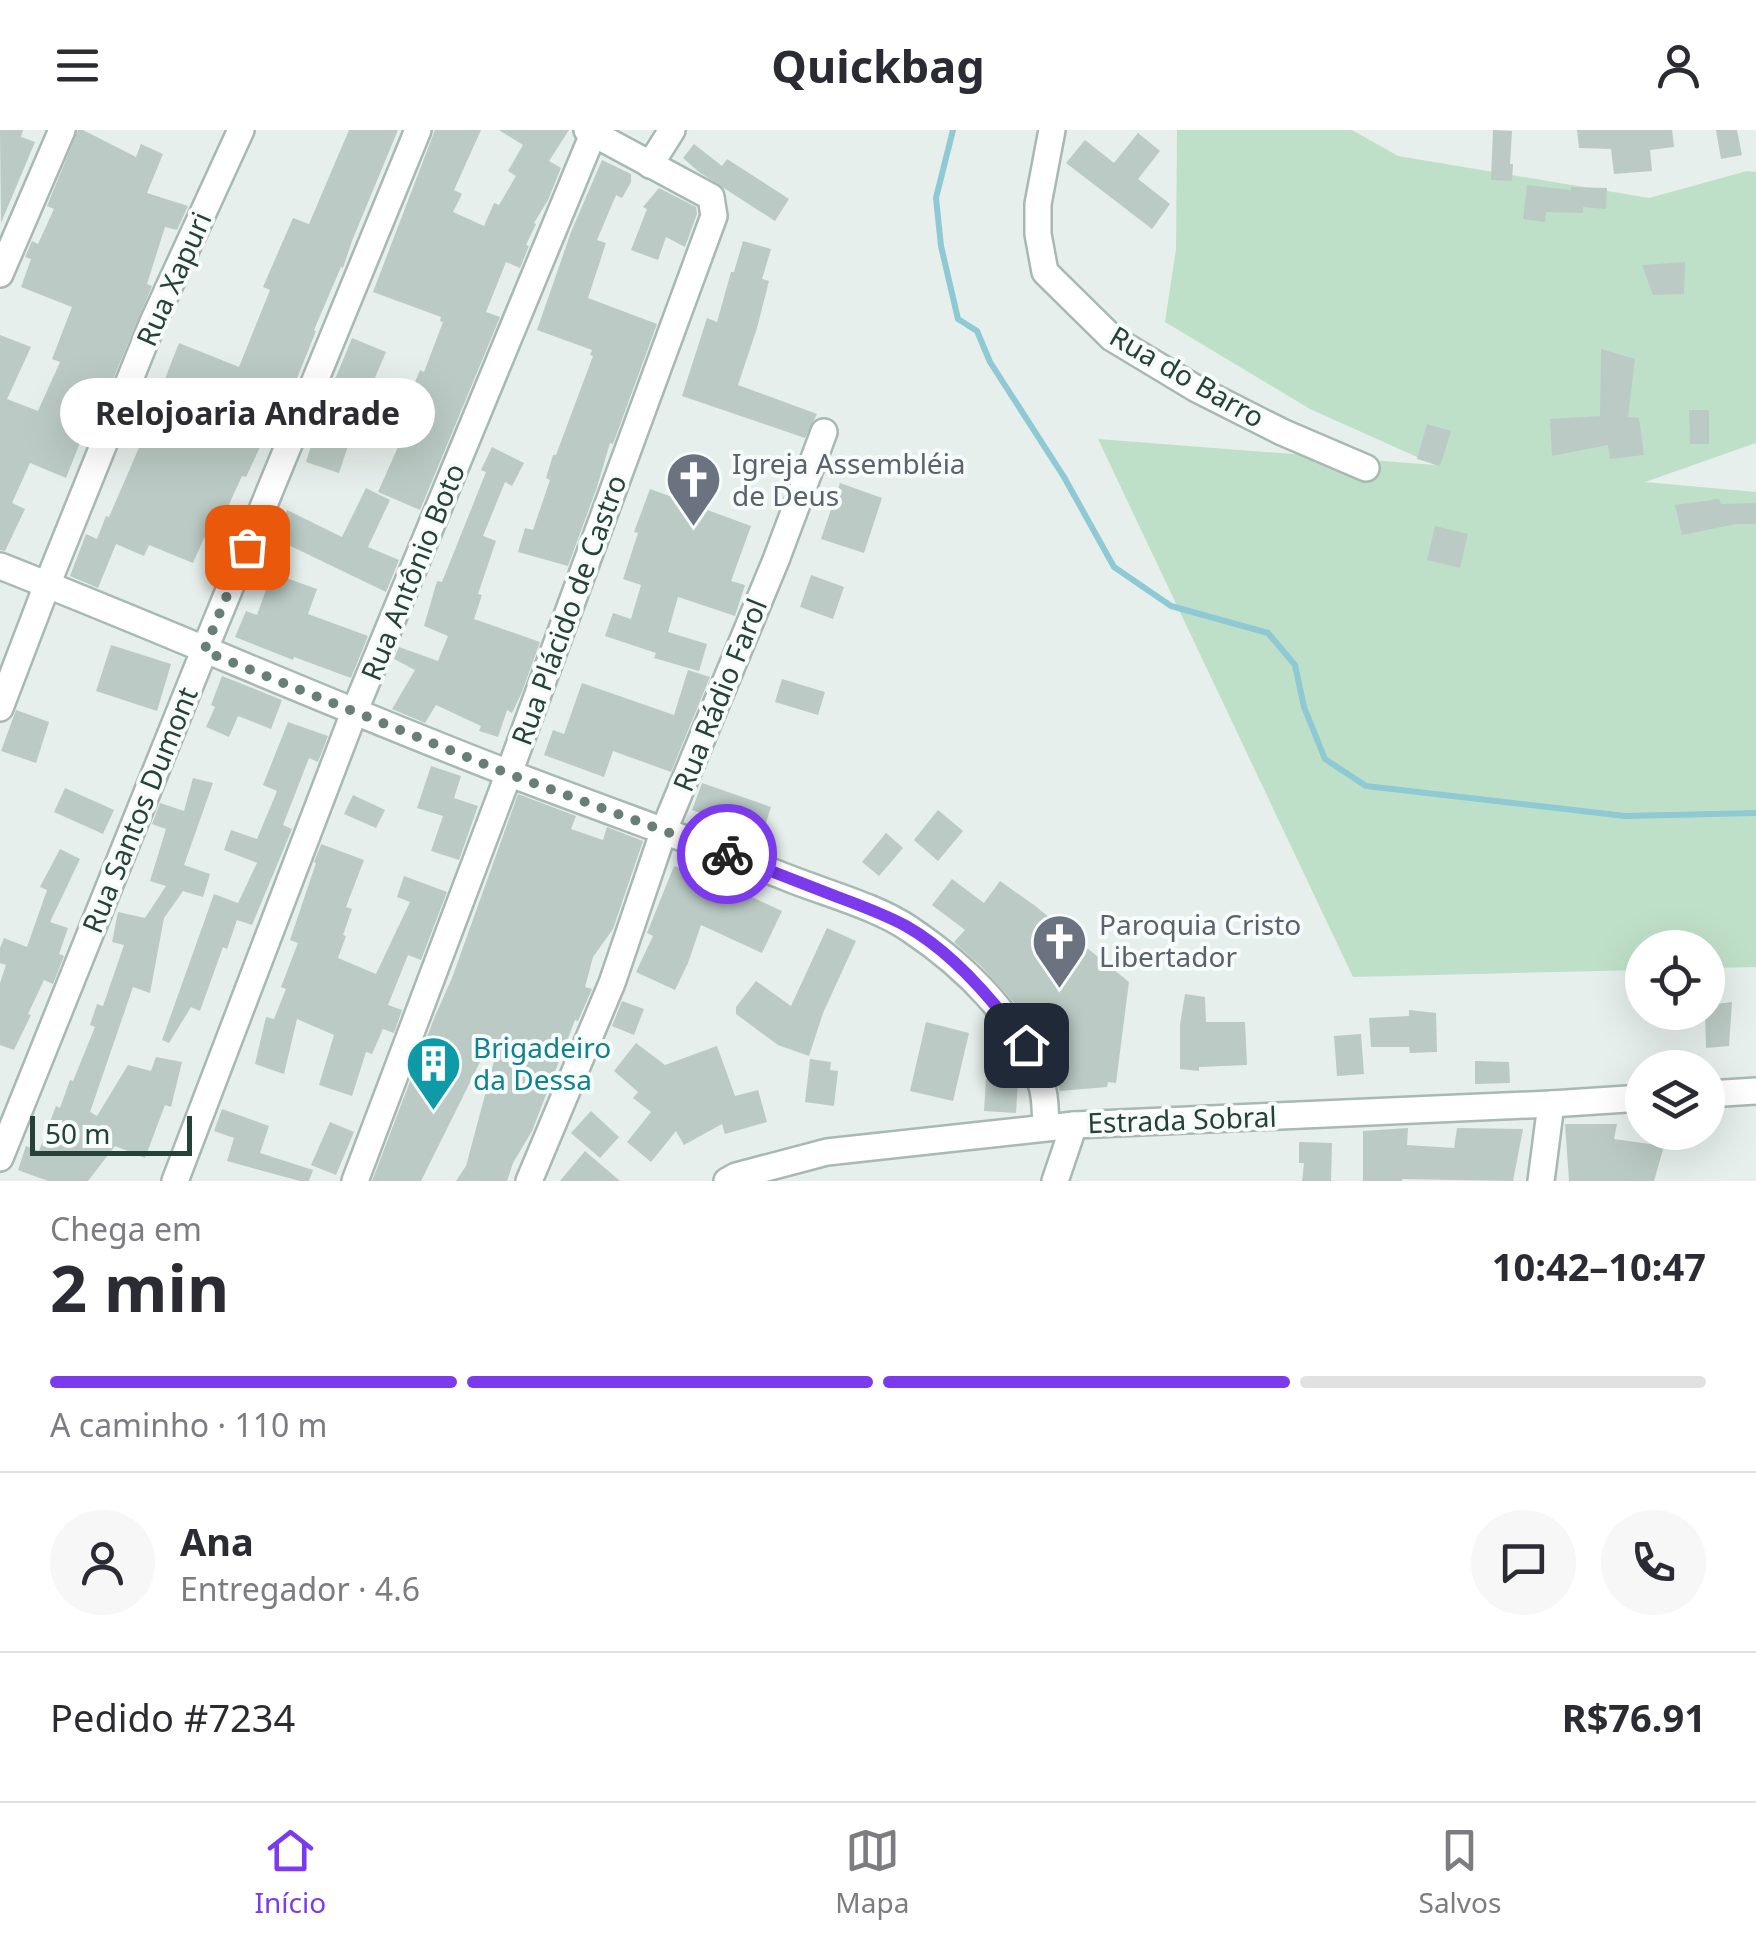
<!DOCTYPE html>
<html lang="pt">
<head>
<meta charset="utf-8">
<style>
  :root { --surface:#fff; --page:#f7f7f7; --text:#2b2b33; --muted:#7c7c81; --line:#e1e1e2; --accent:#7c3aed }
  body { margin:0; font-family:"Noto Sans",sans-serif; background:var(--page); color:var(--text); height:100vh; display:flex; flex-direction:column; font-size:38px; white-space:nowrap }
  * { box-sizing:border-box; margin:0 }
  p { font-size:32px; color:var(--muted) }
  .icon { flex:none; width:55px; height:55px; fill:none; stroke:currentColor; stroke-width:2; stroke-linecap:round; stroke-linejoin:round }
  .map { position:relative; height:1051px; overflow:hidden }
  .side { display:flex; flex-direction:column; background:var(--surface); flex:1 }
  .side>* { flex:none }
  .controls { position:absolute; left:1625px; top:800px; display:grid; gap:20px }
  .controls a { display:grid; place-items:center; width:100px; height:100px; border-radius:50%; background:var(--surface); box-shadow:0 10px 40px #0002; font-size:50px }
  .scale { position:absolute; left:30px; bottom:25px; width:162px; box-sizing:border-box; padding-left:10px; border:5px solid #24423a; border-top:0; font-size:28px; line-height:35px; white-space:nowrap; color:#24423a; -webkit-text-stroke:8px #f7fbf9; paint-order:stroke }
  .pin { position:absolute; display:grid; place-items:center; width:85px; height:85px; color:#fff; margin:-42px; border-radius:20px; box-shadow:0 5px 15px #0006 }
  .courier { position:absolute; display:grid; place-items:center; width:100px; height:100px; margin:-50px; border:8px solid #7c3aed; border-radius:50%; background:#fff; color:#222; box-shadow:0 2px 12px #0007 }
  .bubble { position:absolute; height:70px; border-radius:35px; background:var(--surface); box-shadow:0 10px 40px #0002; font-size:32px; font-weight:700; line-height:70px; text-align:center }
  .summary em { font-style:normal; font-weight:700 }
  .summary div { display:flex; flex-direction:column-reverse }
  .summary { display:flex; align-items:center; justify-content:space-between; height:170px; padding:0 50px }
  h1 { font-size:65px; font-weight:700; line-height:75px }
  .bar { display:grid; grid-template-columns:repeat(4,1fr); gap:15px 10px; align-content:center; height:120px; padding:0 50px }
  .bar i { height:12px; border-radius:8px; background:var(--line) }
  .bar .selected { background:var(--accent) }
  .bar p { grid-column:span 4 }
  .line { display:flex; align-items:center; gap:25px; padding:0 50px; border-top:2px solid var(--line) }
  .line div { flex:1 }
  .round { display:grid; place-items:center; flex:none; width:105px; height:105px; border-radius:52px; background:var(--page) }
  header { display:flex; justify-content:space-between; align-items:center; height:130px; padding:0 50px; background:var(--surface); font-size:45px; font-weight:700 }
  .menu { display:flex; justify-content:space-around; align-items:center; height:140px; border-top:2px solid var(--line); background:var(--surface); font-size:28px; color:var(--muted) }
  .menu a { display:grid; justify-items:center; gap:5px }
  .menu .selected { color:var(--accent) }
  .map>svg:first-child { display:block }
  .green { fill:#bfe0c8 }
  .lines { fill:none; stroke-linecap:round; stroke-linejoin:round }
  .stream { stroke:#8ec9d4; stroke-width:6 }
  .building { fill:#bbcac4 }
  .minor-casing { stroke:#a8b8b2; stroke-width:30 }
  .minor { stroke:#fff; stroke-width:25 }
  .done { stroke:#687f78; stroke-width:10; stroke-dasharray:0 18 }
  .route { stroke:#7c3aed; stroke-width:12 }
  .labels { text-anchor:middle; stroke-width:8; stroke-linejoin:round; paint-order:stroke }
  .street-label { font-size:28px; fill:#24423a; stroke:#f7fbf9 }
  .worship-label { font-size:28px; fill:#5b616d; stroke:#f7fbf9; text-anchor:start }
  .culture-label { font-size:28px; fill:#0d838f; stroke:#f7fbf9; text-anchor:start }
</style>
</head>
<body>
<header><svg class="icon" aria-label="menu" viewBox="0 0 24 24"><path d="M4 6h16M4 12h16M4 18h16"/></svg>Quickbag<svg class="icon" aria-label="person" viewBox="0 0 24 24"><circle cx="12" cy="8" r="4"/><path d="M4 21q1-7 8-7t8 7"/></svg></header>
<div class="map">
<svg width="1756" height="1051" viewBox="0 0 1756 1051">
  <rect width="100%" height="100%" fill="#e6efeb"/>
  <polygon class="green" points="1177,0 1352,0 1398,26 1649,68 1747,41 1756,42 1756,313 1645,352 1756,362 1756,837 1708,838 1708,818 1642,818 1642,840 1353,847 1098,309 1435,335 1310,279 1165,192 1176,119"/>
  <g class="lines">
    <polyline class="stream" points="953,0 936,68 941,116 958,189 977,201 990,232 1064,347 1114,437 1171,476 1268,503 1295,535 1304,577 1325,629 1366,656 1625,686 1756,683"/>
  </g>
  <g class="building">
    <polygon points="0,0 23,0 21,7 35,12 1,93"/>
    <polygon points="78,0 83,0 136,27 141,14 163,24 147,63 188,76 177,100 165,97 147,154 152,156 101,278 94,275 78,309 81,310 66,348 30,333 12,373 25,379 5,421 0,420 0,205 31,217 7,269 38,281 60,232 52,229 72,177 21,157 31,129 25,127 32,111 38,114 54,79 47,76"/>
    <polygon points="349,0 398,0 352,111 343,138 341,137 314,200 316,201 275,303 268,300 246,347 242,346 221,392 226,394 218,414 204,408 193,433 149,415 144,426 116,414 98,458 70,446 86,404 97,409 106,386 109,387 164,260 161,259 179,213 239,237 270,160 263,157 293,88 309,94"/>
    <polygon points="435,0 481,0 454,60 462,64 453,82 484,96 494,73 499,75 516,46 508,41 523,15 499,0 569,0 549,31 561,38 548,70 534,93 536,94 526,115 529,116 520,138 506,132 486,182 500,187 420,380 378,362 409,292 404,290 414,266 410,265 420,240 424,242 443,192 440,191 441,187 373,162"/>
    <polygon points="1493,0 1512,1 1510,34 1513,34 1512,51 1491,50"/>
    <polygon points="1577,0 1672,0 1674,17 1650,20 1652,41 1614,44 1611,19 1579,18"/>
    <polygon points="1716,0 1737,0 1742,25 1721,29"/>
    <polygon points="1138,3 1160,21 1138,49 1170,74 1152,99 1066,33 1085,10 1114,33"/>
    <polygon points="694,14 722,36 727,29 789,69 775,91 699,42 683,28"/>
    <polygon points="602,30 631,44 631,52 622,68 616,65 597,110 606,113 588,168 657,194 613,314 610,313 597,357 568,436 518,422 525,398 533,400 550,350 546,348 553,325 556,325 593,226 590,225 592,220 537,200 571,102"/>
    <polygon points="1527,55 1571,60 1571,57 1607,58 1606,79 1583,77 1583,83 1546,82 1545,92 1523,89"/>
    <polygon points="659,58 696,77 697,84 685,117 666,107 658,130 631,120 647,79 643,77"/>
    <polygon points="743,111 771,119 762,149 769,151 757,198 738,255 817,284 805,308 682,266 707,188 717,192 731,142 734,142"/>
    <polygon points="1685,132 1684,164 1653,165 1642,135"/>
    <polygon points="352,208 386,222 346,315 348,316 339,343 306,332 322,281"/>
    <polygon points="1601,219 1635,229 1628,287 1639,288 1644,325 1610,329 1608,315 1552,326 1550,289 1600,286"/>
    <polygon points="1689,280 1709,280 1709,314 1690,314"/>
    <polygon points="1427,294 1451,301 1440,336 1417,329"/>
    <polygon points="492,317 524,333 512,356 505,352 483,406 496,411 478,464 482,465 474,489 540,512 522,562 512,583 507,580 498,607 479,601 481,596 436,575 425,593 392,579 415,540 394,529 399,517 438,531 448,506 424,496 437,451 442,452 486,342 481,340"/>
    <polygon points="840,353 882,368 864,423 821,409"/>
    <polygon points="366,358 390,370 368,417 399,430 386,462 274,408 287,380 342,407"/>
    <polygon points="650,359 751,396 731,451 745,455 735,486 678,467 668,502 707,514 699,541 654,528 656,523 605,506 613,483 631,489 641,455 623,449 638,403 634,402"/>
    <polygon points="1719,369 1721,374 1756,373 1756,394 1736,394 1682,405 1675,375"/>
    <polygon points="1435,396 1468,404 1460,438 1427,430"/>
    <polygon points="272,443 317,459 308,484 368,506 351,548 294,527 293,530 235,507 246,481 257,485"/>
    <polygon points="811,445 844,457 833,489 800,477"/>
    <polygon points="111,515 171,534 157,581 96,561"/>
    <polygon points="688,540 710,547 671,642 613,621 604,647 544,625 553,600 564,604 582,553 674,585"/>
    <polygon points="222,546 282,570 271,599 238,586 229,607 206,597 215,577 211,575"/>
    <polygon points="782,549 825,562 818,585 775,572"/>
    <polygon points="16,580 49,592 36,633 1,621"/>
    <polygon points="288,592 328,606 318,632 309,628 283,695 292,699 252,795 237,790 227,819 223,817 200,881 191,877 169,913 162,910 214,764 238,773 257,733 224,720 231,700 257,709 277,661 263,655"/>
    <polygon points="431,636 461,646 454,668 478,676 459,730 431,721 443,686 417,678"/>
    <polygon points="193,648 213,653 184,735 210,744 203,767 183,761 164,788 150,863 133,857 90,982 97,986 128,935 151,941 156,927 182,932 171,977 165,975 145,1028 115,1016 88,1051 48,1051 18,1040 26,1016 39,1021 56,976 60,978 70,950 73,951 95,897 90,895 97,874 103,876 124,815 112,812 118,782 145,788 166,756 150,751 166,699 152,694 160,673 184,681"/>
    <polygon points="702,653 771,677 762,705 692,680"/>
    <polygon points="65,658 114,680 103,704 54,682"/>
    <polygon points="518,664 576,686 571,699 603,710 607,697 643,711 613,799 593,827 585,857 592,859 578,891 575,890 532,1001 513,1033 507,1051 456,1051 466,1036 496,924 486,920 421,1051 372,1051 435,886 452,848"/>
    <polygon points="353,665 385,680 376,698 344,684"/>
    <polygon points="938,680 963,701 938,731 914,710"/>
    <polygon points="886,703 903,718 879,746 862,732"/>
    <polygon points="322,712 321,714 364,730 346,777 352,779 343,805 346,806 338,828 376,844 410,772 397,767 404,746 447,762 421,830 408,825 388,875 402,880 394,903 383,899 372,924 366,922 352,966 319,955 334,905 297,889 284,944 255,934 266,887 274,889 286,859 281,857 298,813 290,810 316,733 314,732"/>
    <polygon points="60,719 80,729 50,792 68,798 59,824 64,826 53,854 44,850 28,884 31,885 14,920 0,915 0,853 6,835 0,833 0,818 4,808 27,817 47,760 40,757"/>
    <polygon points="674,736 728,756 782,781 762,823 701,795 688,833 675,860 636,842 653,806 647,803"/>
    <polygon points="952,749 984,773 1000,751 1034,775 1129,852 1116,953 1108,952 1107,957 1060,961 1046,922 1018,877 982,837 954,812 965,800 932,775"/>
    <polygon points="827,798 856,811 823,883 809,926 778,915 736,884 736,877 756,851 791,876"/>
    <polygon points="1185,864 1205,867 1206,892 1245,892 1247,935 1199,937 1199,941 1180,939 1180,895"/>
    <polygon points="622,871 644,879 634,905 612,896"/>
    <polygon points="1732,872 1729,916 1706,918 1705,882 1708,882 1708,875"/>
    <polygon points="1409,880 1436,883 1437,922 1410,923 1409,917 1371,917 1369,888 1409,886"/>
    <polygon points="926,892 969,903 953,971 910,961"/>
    <polygon points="1361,904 1364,944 1337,946 1334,906"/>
    <polygon points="636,913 665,935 717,916 735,966 758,960 767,992 725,1004 722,994 684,1015 676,1001 651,1032 627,1012 651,982 633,968 638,962 614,941"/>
    <polygon points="810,929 831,932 830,940 838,941 834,976 805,972"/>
    <polygon points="1475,931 1509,932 1510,953 1475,954"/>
    <polygon points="986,949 1018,951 1016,983 984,981"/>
    <polygon points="222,979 269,996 260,1023 313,1040 309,1051 300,1051 227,1031 234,1008 214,1001"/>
    <polygon points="591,981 619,1007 600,1028 571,1003"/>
    <polygon points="330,992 354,1002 336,1045 311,1035"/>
    <polygon points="1565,994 1617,994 1614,1009 1664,1016 1654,1051 1569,1051"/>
    <polygon points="1408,998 1407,1015 1454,1018 1457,998 1523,999 1513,1051 1402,1049 1402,1051 1363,1051 1363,1001"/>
    <polygon points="1299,1012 1332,1013 1331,1051 1302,1051 1304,1033 1299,1033"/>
    <polygon points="585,1021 620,1051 560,1051"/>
  </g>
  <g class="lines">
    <defs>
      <g id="minor">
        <polyline points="1052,0 1038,74 1038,104 1045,142 1112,208 1195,258 1282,302 1366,338"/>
        <polyline points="650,35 672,0"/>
        <polyline points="0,144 62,0"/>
        <path d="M0,436C171,503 339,578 511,644C605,680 699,713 793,750C829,764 880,778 911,800C966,837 1019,889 1041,953C1046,966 1045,983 1046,997"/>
        <polyline points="0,578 47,455 153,192 241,0"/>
        <polyline points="1708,964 1756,961"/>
        <polyline points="0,1028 204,521 418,0"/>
        <polyline points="175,1051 355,580 593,4"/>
        <polyline points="355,1051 509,643 714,86 711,67 587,0"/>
        <polyline points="529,1051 612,853 664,700 776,430 824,302"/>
        <polyline points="727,1051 736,1046 827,1022 1074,995 1551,974 1642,968"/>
        <polyline points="1055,1051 1074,995"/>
        <polyline points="1541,1051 1551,974"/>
      </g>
    </defs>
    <use href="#minor" class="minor-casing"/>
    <use href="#minor" class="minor"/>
  </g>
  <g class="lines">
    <polyline class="done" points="247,417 204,521 509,644 727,724"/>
    <path class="route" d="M727,724C763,738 799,752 835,766C859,775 884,784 906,796C952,822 995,872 1026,915"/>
  </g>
  <defs>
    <symbol id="church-pin" viewBox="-11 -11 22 30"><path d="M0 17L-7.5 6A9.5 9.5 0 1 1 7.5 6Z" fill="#6b7280" stroke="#f7fbf9"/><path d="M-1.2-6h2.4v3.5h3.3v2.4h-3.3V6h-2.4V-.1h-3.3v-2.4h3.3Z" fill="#fff"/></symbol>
    <symbol id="building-pin" viewBox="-11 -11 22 30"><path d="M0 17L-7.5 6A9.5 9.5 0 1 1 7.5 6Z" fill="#0f9aa8" stroke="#f7fbf9"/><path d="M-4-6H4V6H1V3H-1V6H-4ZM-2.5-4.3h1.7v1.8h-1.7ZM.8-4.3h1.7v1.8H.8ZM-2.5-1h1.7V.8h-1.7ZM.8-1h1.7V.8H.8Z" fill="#fff"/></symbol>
  </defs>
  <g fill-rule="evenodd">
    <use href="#church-pin" x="662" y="318" width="63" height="86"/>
    <use href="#church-pin" x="1028" y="780" width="63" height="86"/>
    <use href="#building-pin" x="402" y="902" width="63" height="86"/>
  </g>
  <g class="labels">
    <g class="street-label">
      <text transform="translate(174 149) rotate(-66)" y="10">Rua Xapuri</text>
      <text transform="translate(1187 247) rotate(30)" y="10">Rua do Barro</text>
      <text transform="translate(413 442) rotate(-68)" y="10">Rua Antônio Boto</text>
      <text transform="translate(569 480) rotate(-70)" y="10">Rua Plácido de Castro</text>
      <text transform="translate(720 565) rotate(-68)" y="10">Rua Rádio Farol</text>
      <text transform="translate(140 680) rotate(-68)" y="10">Rua Santos Dumont</text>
      <text transform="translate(1182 990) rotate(-2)" y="10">Estrada Sobral</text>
    </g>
    <g class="worship-label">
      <text x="732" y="344">Igreja Assembléia<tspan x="732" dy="32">de Deus</tspan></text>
      <text x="1099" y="805">Paroquia Cristo<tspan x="1099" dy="32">Libertador</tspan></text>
    </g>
    <g class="culture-label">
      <text x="473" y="928">Brigadeiro<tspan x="473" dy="32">da Dessa</tspan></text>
    </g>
  </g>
</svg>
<div class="controls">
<a><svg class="icon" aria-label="locate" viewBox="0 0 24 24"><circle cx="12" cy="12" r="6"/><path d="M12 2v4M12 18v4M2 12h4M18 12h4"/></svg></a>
<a><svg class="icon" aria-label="layers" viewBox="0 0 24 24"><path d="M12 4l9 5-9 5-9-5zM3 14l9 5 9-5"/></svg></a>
</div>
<div class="scale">50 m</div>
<div class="pin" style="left:247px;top:417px;background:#ea580c"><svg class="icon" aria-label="bag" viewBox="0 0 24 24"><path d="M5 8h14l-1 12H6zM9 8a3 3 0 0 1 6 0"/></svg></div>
<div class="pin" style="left:1026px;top:915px;background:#1f2937"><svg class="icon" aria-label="home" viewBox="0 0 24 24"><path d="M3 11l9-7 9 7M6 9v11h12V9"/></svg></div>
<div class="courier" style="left:727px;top:724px"><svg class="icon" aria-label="bike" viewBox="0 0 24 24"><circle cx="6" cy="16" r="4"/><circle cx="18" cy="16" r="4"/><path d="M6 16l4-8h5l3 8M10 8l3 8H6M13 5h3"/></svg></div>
<div class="bubble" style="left:60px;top:248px;width:375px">Relojoaria Andrade</div>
</div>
<section class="side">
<div class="summary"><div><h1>2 min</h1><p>Chega em</p></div><em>10:42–10:47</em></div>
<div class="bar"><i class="selected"></i><i class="selected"></i><i class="selected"></i><i></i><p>A caminho · 110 m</p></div>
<div class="line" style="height:180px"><a class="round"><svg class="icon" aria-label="person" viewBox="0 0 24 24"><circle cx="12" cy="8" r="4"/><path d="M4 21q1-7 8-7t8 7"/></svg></a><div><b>Ana</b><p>Entregador · 4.6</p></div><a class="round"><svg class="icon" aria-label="chat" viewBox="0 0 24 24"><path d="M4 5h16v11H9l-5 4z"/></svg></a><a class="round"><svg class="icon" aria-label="phone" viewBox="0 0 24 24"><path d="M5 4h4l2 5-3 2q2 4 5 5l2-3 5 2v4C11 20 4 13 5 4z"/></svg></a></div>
<div class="line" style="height:130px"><div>Pedido #7234</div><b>R$76.91</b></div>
</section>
<nav class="menu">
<a class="selected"><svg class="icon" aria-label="home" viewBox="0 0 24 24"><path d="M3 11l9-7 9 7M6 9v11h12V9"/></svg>Início</a>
<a><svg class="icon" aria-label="map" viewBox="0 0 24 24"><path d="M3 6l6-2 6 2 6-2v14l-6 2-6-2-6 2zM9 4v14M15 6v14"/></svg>Mapa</a>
<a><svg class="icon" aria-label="saved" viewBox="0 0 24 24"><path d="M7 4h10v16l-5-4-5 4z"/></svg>Salvos</a>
</nav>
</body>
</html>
